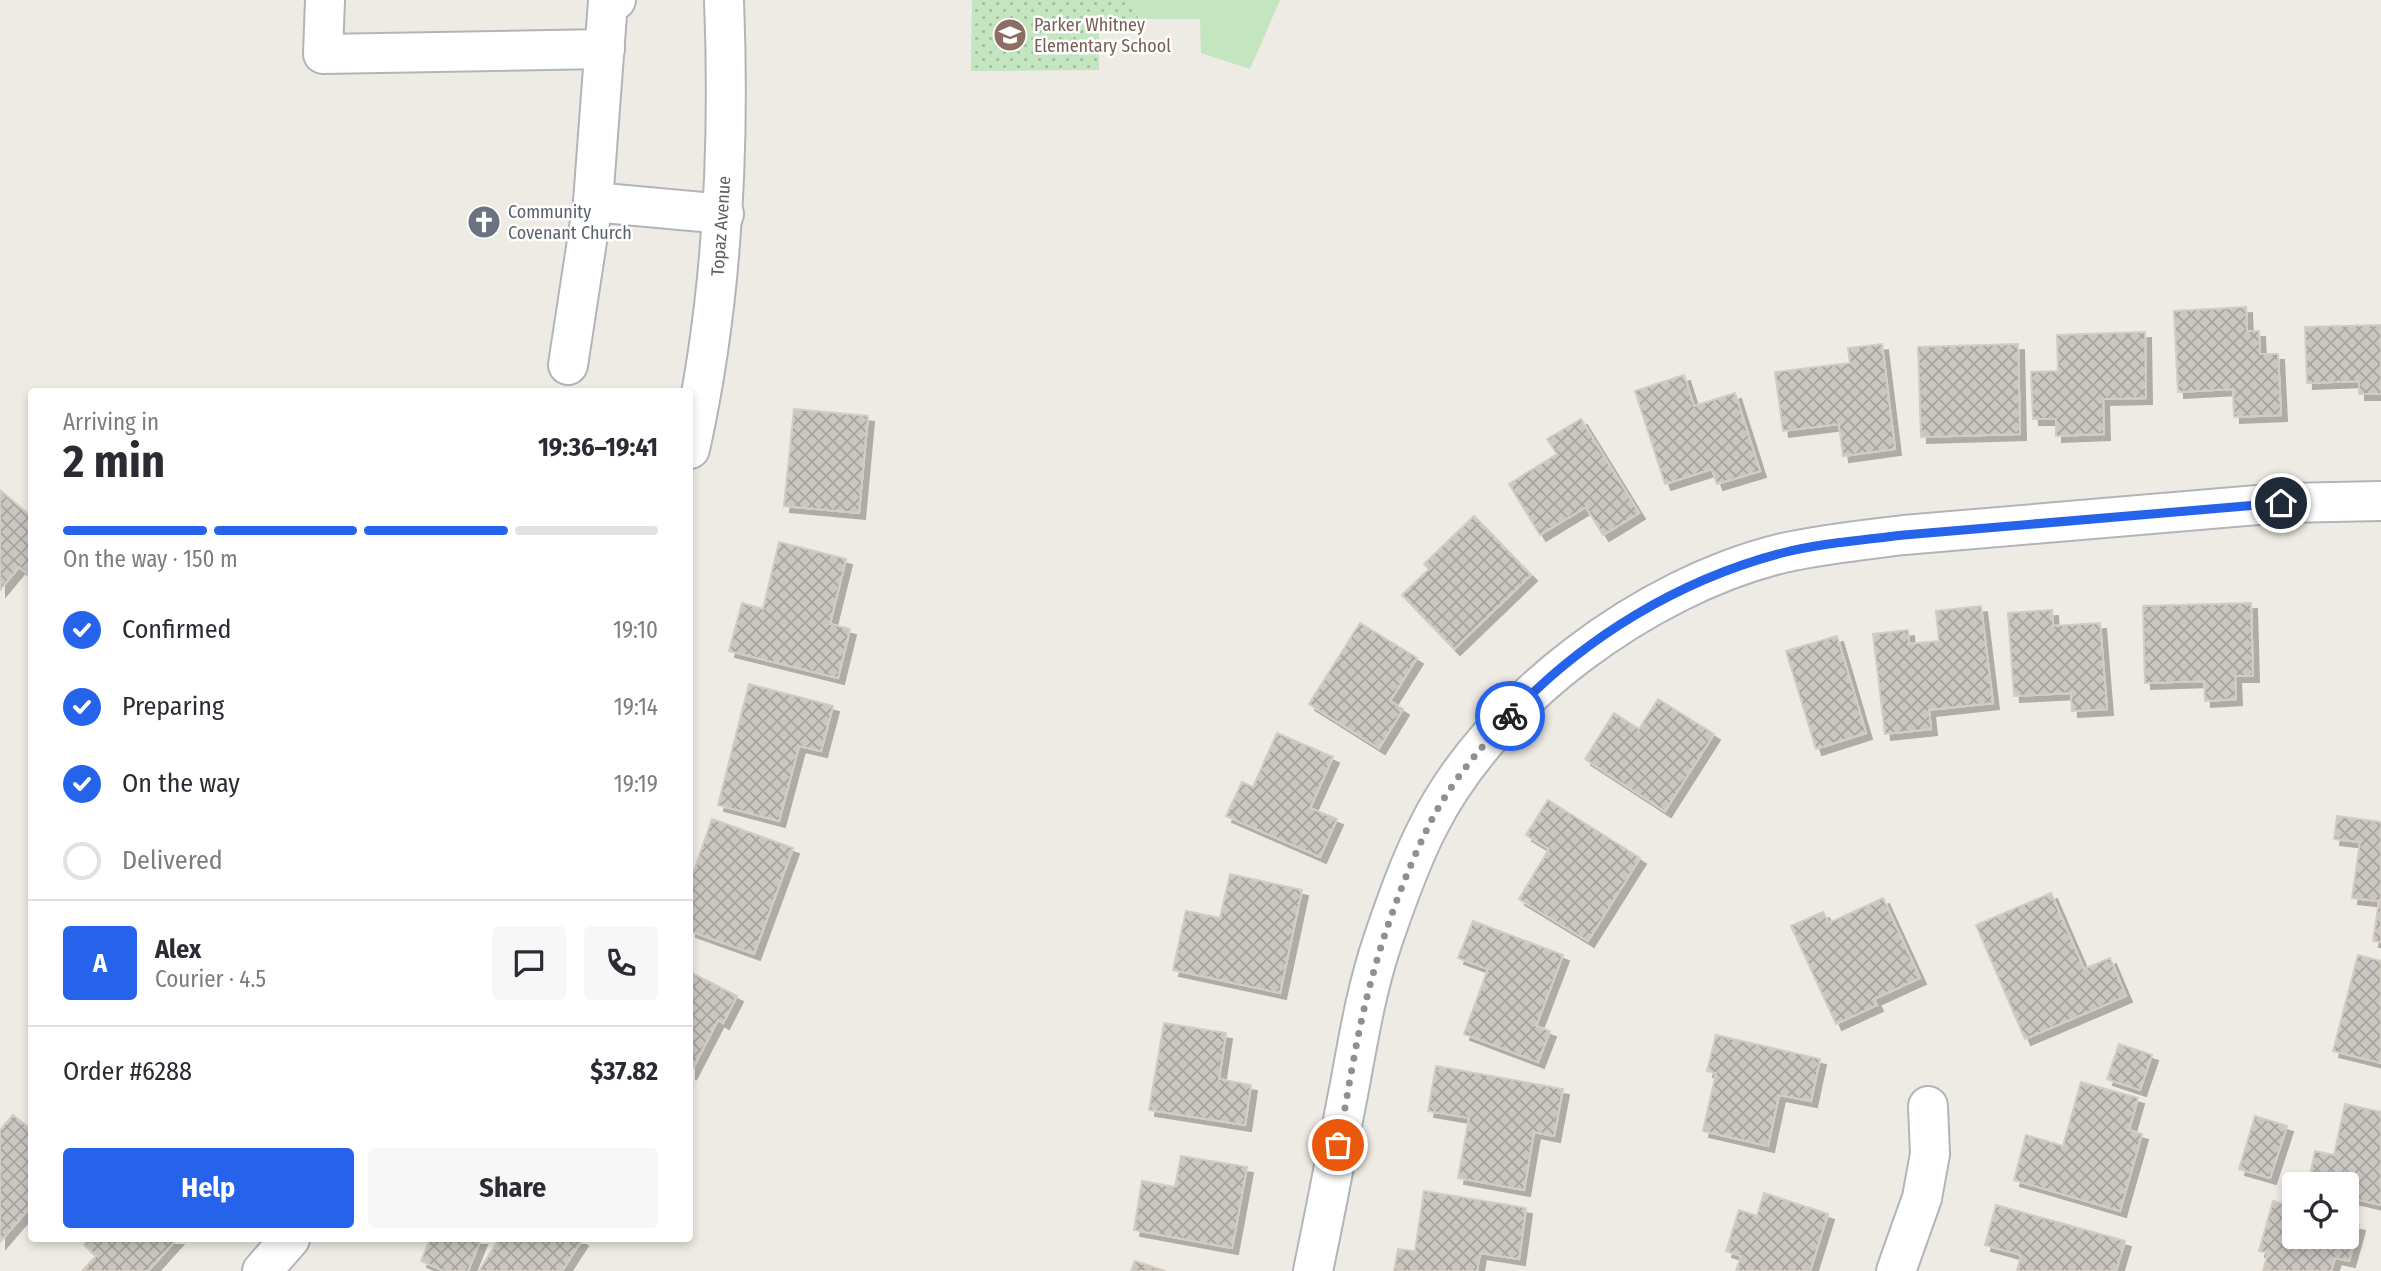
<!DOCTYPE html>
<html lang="en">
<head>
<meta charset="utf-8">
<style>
  :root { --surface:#fff; --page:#f7f7f7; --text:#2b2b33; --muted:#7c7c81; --line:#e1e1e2; --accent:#2563eb }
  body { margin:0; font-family:"Fira Sans Condensed",sans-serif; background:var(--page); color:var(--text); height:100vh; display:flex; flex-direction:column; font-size:26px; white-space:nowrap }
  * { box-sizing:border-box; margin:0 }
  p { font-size:23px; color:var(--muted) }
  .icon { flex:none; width:38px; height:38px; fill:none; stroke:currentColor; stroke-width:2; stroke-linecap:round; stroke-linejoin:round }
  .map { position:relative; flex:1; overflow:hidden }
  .details { position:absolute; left:28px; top:388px; width:665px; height:854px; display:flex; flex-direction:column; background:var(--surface); border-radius:7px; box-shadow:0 4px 10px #0003 }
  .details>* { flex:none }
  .buttons { position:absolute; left:2282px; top:1172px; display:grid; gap:14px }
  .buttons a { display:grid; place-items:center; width:77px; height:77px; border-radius:7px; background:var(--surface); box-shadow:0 4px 10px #0003; font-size:35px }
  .pin { position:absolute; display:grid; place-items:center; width:60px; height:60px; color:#fff; margin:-30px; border:4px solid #fff; border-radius:50%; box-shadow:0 2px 7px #0007 }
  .courier { position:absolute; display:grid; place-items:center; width:70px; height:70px; margin:-35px; border:5px solid #2563eb; border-radius:50%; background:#fff; color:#222; box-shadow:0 2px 9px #0007 }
  .headline em { font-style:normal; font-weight:700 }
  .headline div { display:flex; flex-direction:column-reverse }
  .headline { display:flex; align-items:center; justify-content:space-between; height:119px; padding:0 35px }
  h1 { font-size:46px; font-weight:700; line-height:52px }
  .bar { display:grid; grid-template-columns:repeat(4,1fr); gap:10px 7px; align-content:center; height:84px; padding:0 35px }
  .bar i { height:9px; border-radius:5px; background:var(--line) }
  .bar .current { background:var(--accent) }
  .bar p { grid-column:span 4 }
  .line { display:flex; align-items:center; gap:18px; padding:0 35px; border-top:2px solid var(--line) }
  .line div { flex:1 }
  .round { display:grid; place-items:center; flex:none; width:74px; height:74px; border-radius:7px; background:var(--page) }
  ol { padding:0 35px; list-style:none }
  li { display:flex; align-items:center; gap:21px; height:77px }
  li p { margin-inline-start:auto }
  li .icon { padding:7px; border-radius:50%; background:var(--accent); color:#fff; stroke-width:4 }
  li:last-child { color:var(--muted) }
  li i { width:38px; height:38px; border:4px solid var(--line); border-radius:50% }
  .primary-button { display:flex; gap:14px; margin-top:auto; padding:14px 35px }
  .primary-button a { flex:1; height:80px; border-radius:7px; background:var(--accent); color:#fff; font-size:28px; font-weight:700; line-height:80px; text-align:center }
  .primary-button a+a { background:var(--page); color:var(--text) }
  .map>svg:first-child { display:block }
  .green { fill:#c3e5c0 }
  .park { fill:url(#park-dots) }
  .building { fill:url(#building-cross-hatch); stroke:#d3ccc2; stroke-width:2; filter:url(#shadow) }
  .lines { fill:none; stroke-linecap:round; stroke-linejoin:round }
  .minor-casing { stroke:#b1b5b9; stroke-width:42 }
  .minor { stroke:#fff; stroke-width:38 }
  .done { stroke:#8f9191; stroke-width:7; stroke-dasharray:0 12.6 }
  .route { stroke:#2563eb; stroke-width:9 }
  .labels { text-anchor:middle; stroke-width:5; stroke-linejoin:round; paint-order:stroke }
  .education-label { font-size:18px; fill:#785e54; stroke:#fff; text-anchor:start }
  .worship-label { font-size:18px; fill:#5b616d; stroke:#fff; text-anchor:start }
  .street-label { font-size:18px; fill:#5c6064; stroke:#fff }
</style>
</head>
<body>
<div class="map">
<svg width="2381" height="1271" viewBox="0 0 2381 1271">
  <defs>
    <pattern id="park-dots" width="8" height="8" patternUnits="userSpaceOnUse" patternTransform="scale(1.75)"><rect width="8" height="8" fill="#c3e5c0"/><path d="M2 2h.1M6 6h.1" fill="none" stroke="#a2bda0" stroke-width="1.8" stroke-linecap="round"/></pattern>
    <pattern id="building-cross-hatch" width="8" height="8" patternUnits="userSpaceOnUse" patternTransform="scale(1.75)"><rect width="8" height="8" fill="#cac6c1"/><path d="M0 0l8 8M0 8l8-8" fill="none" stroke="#a7a4a0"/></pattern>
    <filter id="shadow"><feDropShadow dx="6" dy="6" stdDeviation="0" flood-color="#0004"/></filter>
  </defs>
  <rect width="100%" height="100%" fill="#eeebe4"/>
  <polygon class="green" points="1136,0 1280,0 1250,69 1201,53 1200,19 1138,19"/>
  <polygon class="park" points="972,0 1136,0 1138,19 1099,19 1099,70 971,71"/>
  <g class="building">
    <polygon points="2246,307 2247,331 2259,331 2260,354 2278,354 2281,415 2234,417 2233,389 2178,392 2174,311"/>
    <polygon points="2381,325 2381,394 2359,394 2359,381 2307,383 2305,327"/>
    <polygon points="2145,332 2146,398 2103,399 2104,434 2056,436 2056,419 2033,419 2031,372 2058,371 2057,335"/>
    <polygon points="1882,344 1895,449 1843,456 1839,424 1783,431 1775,372 1850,363 1848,348"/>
    <polygon points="2018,344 2020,434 1921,437 1918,347"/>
    <polygon points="1684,375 1694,406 1735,393 1760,471 1717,484 1712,469 1665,484 1635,391"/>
    <polygon points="794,409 868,416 859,513 784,506"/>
    <polygon points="1581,419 1639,513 1603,535 1586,507 1540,535 1509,484 1557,454 1547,439"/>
    <polygon points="0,490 32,517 32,577 19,567 0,590"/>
    <polygon points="1474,516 1531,575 1454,649 1402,595 1429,569 1424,564"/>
    <polygon points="779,542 846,559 830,624 850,629 838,678 729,651 742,603 763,609"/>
    <polygon points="2251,603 2253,676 2235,676 2236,699 2205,701 2204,681 2145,683 2143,606"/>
    <polygon points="1981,606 1993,703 1929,710 1931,729 1885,734 1873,634 1908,630 1909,644 1939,641 1936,611"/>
    <polygon points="2052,610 2053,626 2100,623 2107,709 2072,711 2071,693 2014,696 2008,613"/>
    <polygon points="1360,623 1417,658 1390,701 1403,709 1379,748 1309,704"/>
    <polygon points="1837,636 1866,733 1816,749 1786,651"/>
    <polygon points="749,684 833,706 821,751 799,746 779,821 718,805"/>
    <polygon points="1658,699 1714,734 1665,811 1585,759 1614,713 1639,729"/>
    <polygon points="1277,733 1333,757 1310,808 1337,819 1320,857 1226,816 1242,782 1253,787"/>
    <polygon points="1548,800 1640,858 1588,941 1519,899 1549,849 1526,835"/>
    <polygon points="2337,816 2381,822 2381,942 2373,941 2379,901 2352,898 2360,842 2334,839"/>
    <polygon points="712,819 793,848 754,954 690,931 690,875 692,876"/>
    <polygon points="1230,874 1302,890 1280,993 1173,970 1186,911 1220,918"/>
    <polygon points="2051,893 2084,969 2110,958 2126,996 2025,1039 1976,925"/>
    <polygon points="1883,898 1920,978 1874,999 1877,1005 1836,1024 1791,926 1823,912 1829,923"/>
    <polygon points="1473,921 1563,955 1536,1026 1550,1031 1538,1062 1464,1034 1488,969 1458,958"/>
    <polygon points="2358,955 2381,961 2381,1063 2333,1051"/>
    <polygon points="690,972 737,996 723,1023 718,1020 690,1074"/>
    <polygon points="1164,1023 1226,1033 1219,1079 1251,1085 1245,1125 1149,1110"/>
    <polygon points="1716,1035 1820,1059 1811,1101 1779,1095 1768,1146 1703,1131 1716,1073 1707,1071"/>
    <polygon points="2119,1044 2152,1055 2140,1090 2107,1079"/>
    <polygon points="1436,1066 1563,1089 1554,1136 1534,1132 1524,1190 1458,1178 1469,1118 1428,1111"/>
    <polygon points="2081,1082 2138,1098 2129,1130 2142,1134 2120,1211 2014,1180 2026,1135 2063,1146"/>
    <polygon points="2345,1104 2381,1112 2381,1205 2347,1197 2347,1185 2308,1185 2315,1151 2334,1155"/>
    <polygon points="13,1115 32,1130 32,1205 0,1242 0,1130"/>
    <polygon points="2255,1116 2287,1126 2270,1178 2239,1169"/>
    <polygon points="1181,1156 1247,1167 1232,1248 1134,1230 1142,1181 1175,1187"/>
    <polygon points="1424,1191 1526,1208 1519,1259 1480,1253 1477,1271 1394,1271 1398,1249 1415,1251"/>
    <polygon points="1764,1193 1828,1214 1810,1271 1736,1271 1741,1256 1726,1251 1739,1210 1757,1216"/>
    <polygon points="2273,1201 2294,1207 2294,1237 2347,1237 2347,1222 2359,1225 2349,1261 2335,1258 2331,1271 2263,1271 2268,1253 2259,1251"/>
    <polygon points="1996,1205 2125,1241 2116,1271 2017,1271 2021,1255 1985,1245"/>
    <polygon points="89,1239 177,1239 148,1271 82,1271 96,1256 84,1245"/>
    <polygon points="430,1239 481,1239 468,1271 444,1271 421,1261"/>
    <polygon points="499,1239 580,1239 582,1240 562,1271 479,1271"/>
    <polygon points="1135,1261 1165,1271 1131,1271"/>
  </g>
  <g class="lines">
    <defs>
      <g id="minor">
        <polyline points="325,0 323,54 605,49"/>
        <polyline points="616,0 608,1 593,202 724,214"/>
        <polyline points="568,365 593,202"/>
        <path d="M690,449C723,301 730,151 724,0"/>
        <polyline points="262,1271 290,1239"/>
        <path d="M1313,1271C1326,1209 1338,1146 1350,1084C1359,1035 1367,987 1383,940C1396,902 1410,862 1428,827C1491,700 1646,586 1783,553C1823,544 1864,540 1904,535L2281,503L2381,501"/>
        <polyline points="1896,1271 1922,1198 1930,1154 1928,1106"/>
      </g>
    </defs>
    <use href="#minor" class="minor-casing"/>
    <use href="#minor" class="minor"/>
  </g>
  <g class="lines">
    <path class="done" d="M1338,1145C1348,1095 1355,1043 1368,993C1382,937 1403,879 1428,827C1448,786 1479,749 1510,716"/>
    <path class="route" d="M1510,716C1583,638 1679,580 1782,553C1821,543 1863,540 1904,535L2281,503"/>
  </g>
  <defs>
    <symbol id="school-disc" viewBox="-11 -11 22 22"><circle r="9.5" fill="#8d6e63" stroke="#fff"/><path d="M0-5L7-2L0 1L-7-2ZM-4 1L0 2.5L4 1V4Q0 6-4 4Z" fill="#fff"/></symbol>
    <symbol id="church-disc" viewBox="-11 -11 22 22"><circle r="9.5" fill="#6b7280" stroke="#fff"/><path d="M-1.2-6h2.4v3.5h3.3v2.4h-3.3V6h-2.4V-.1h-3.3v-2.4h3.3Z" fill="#fff"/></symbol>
  </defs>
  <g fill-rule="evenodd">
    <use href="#school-disc" x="991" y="16" width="38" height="38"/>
    <use href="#church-disc" x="465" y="203" width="38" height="38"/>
  </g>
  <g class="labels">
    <g class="education-label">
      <text x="1034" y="31">Parker Whitney<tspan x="1034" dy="21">Elementary School</tspan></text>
    </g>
    <g class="worship-label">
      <text x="508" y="218">Community<tspan x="508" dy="21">Covenant Church</tspan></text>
    </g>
    <g class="street-label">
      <text transform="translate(721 226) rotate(-86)" y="6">Topaz Avenue</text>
    </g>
  </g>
</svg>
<div class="buttons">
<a><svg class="icon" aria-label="locate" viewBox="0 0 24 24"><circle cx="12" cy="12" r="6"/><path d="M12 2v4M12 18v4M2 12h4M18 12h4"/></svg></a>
</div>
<div class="pin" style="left:1338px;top:1145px;background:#ea580c"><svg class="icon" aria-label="bag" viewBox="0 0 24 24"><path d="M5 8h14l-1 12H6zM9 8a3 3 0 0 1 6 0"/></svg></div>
<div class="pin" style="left:2281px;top:503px;background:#1f2937"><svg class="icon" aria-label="home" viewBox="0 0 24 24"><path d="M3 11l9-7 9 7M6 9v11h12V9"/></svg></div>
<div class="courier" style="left:1510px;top:716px"><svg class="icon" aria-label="bike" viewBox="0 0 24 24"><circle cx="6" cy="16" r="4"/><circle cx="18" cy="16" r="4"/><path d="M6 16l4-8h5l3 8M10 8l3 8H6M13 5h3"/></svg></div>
<section class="details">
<div class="headline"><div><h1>2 min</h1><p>Arriving in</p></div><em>19:36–19:41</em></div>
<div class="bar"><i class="current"></i><i class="current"></i><i class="current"></i><i></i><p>On the way · 150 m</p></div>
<ol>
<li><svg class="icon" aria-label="check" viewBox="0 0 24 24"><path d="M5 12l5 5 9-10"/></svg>Confirmed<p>19:10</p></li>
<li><svg class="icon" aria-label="check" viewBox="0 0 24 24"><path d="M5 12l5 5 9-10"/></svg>Preparing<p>19:14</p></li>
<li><svg class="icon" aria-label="check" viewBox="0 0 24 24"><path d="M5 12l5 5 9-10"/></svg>On the way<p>19:19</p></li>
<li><i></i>Delivered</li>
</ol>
<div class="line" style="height:126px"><b class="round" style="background:var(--accent);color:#fff">A</b><div><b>Alex</b><p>Courier · 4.5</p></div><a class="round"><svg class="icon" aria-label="chat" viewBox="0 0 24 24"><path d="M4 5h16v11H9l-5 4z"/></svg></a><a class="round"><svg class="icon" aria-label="phone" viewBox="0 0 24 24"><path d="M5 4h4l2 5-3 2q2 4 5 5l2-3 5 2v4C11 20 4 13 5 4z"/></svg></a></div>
<div class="line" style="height:91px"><div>Order #6288</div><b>$37.82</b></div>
<div class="primary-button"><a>Help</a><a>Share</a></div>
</section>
</div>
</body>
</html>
